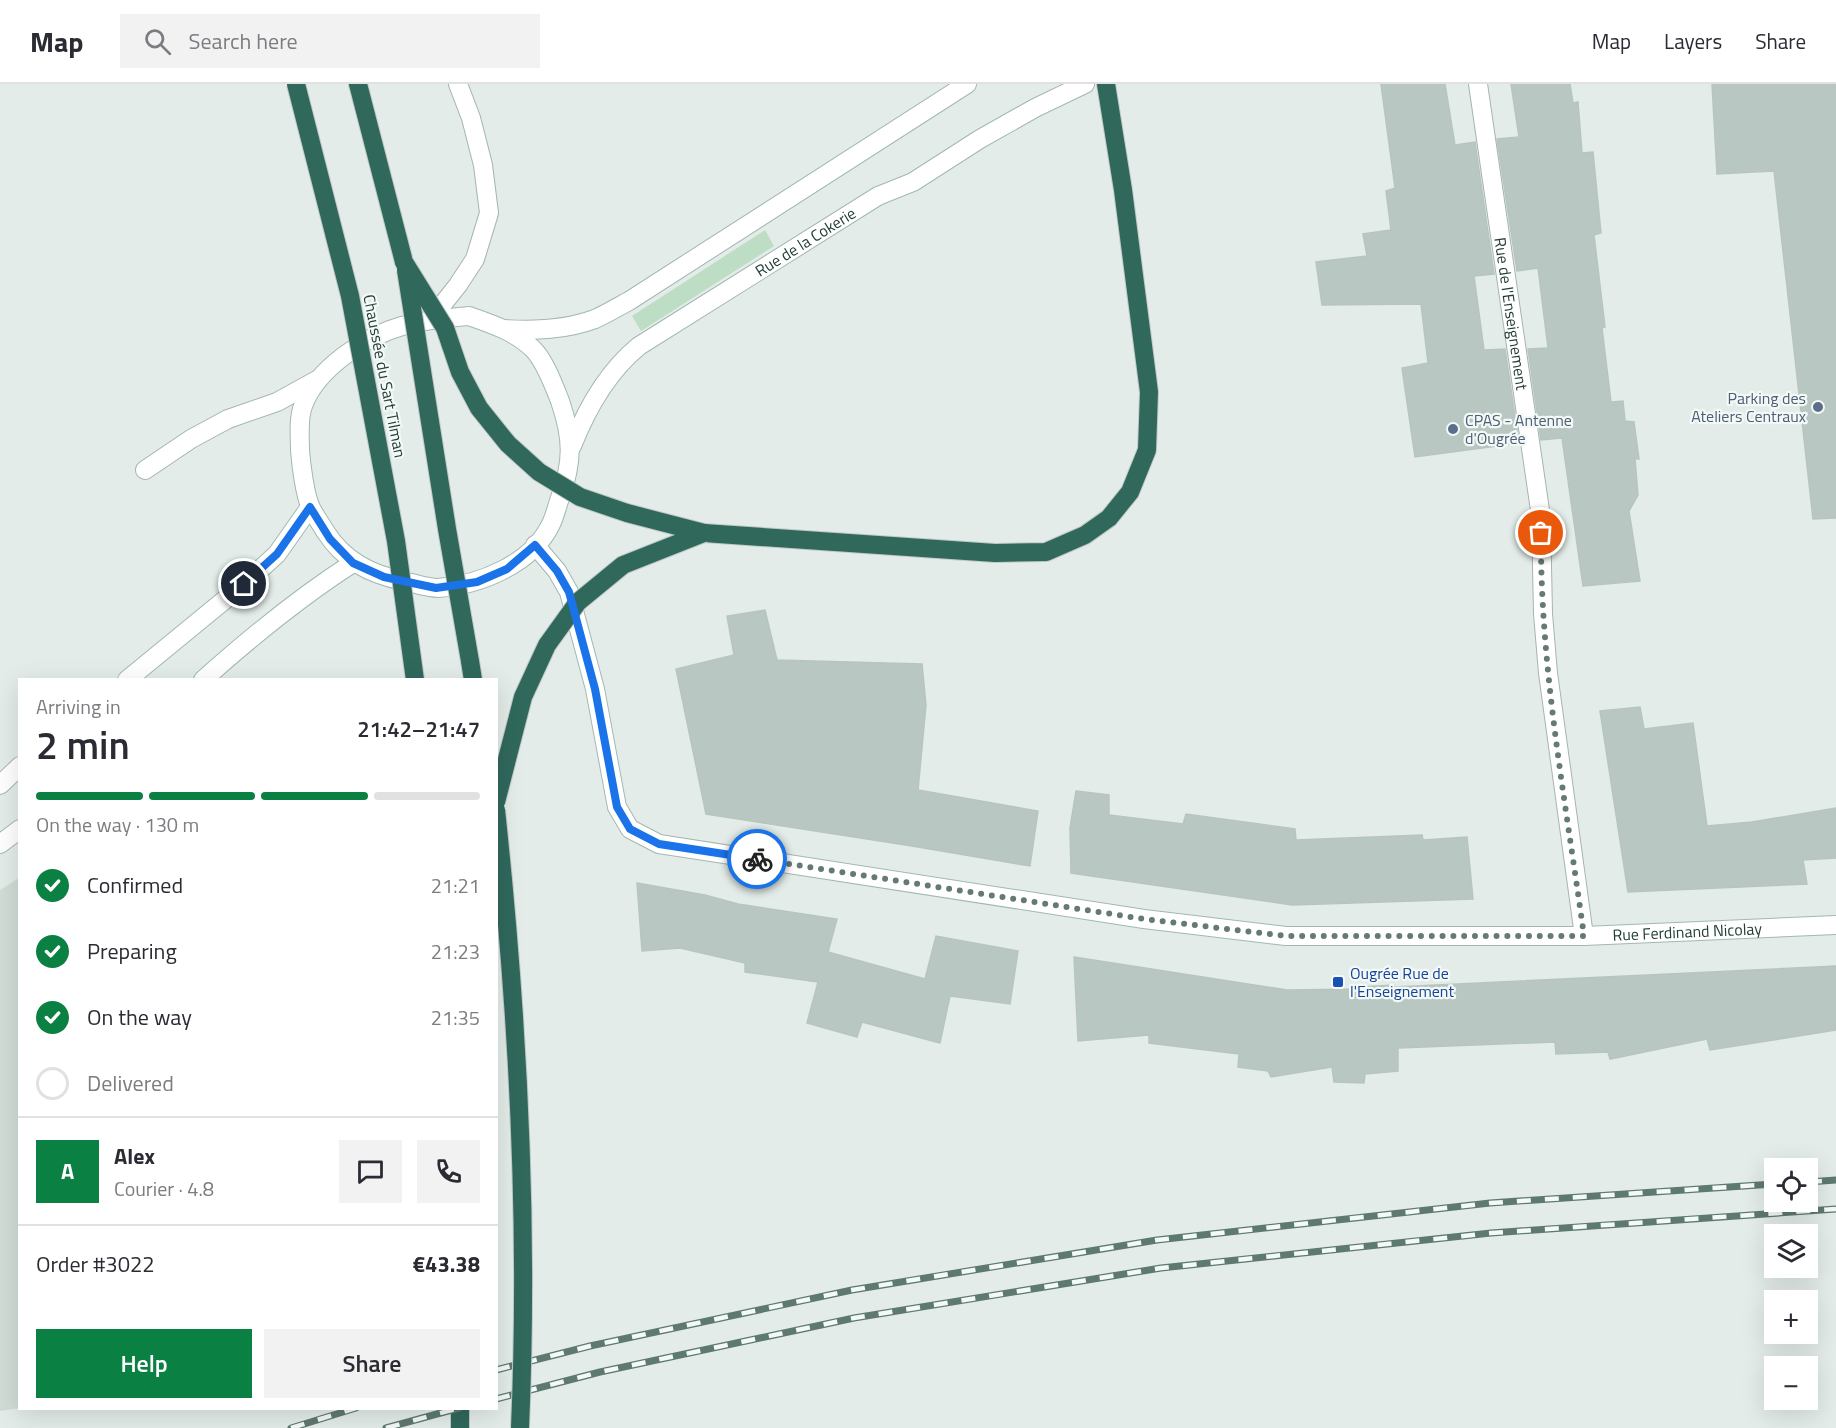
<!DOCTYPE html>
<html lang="en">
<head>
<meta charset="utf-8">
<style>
  :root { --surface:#fff; --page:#f2f2f3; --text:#2b2b33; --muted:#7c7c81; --line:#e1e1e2; --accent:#0b8043 }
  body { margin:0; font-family:"Titillium Web",sans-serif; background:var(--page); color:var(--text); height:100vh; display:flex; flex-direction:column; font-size:22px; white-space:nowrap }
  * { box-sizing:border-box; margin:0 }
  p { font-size:20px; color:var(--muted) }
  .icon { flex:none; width:33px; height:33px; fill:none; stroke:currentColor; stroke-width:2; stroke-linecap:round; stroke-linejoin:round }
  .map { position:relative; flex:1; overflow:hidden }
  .side { position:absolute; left:18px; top:594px; width:480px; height:732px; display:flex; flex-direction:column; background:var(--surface); border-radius:0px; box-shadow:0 6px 24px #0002 }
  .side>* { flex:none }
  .fabs { position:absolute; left:1764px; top:1074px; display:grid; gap:12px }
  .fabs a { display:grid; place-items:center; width:54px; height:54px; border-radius:0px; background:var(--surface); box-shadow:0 6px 24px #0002; font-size:30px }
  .pin { position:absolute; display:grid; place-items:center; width:51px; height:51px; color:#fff; margin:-26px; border:3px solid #fff; border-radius:50%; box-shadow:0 2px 6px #0007 }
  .courier { position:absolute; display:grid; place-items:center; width:60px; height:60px; margin:-30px; border:4px solid #1a73e8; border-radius:50%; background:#fff; color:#222; box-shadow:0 2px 8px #0007 }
  .overview em { font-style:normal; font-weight:600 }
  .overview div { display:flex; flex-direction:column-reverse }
  .overview { display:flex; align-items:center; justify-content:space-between; height:102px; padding:0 18px }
  h1 { font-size:39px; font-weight:600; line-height:45px }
  .bar { display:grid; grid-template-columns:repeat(4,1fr); gap:9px 6px; align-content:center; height:72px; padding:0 18px }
  .bar i { height:8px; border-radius:4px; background:var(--line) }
  .bar .active { background:var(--accent) }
  .bar p { grid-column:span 4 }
  .line { display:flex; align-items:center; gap:15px; padding:0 18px; border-top:2px solid var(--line) }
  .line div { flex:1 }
  .round { display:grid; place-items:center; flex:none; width:63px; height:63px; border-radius:0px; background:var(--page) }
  ol { padding:0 18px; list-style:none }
  li { display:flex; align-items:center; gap:18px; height:66px }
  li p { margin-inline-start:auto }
  li .icon { padding:6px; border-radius:50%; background:var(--accent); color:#fff; stroke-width:4 }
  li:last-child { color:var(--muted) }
  li i { width:33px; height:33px; border:3px solid var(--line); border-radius:50% }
  .action { display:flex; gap:12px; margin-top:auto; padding:12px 18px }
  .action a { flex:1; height:69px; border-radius:0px; background:var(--accent); color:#fff; font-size:24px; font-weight:600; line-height:69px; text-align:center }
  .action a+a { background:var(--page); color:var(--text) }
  header { display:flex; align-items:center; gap:36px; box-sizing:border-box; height:84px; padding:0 30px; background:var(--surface); border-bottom:2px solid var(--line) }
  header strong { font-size:28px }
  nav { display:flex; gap:33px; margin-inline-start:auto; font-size:21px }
  .search { width:420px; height:54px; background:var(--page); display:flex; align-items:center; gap:15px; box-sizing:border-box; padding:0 21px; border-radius:0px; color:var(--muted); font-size:22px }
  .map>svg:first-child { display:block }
  .built { fill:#d1dcd7 }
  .green { fill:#bdddc5 }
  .building { fill:#b8c7c1; stroke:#b6c6bf; stroke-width:1.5 }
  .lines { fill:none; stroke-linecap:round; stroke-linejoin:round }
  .lane-casing { stroke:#a6b4af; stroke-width:20 }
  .street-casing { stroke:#a6b4af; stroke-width:20 }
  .secondary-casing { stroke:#a2b8b0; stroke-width:20 }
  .highway-casing { stroke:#c1c9c7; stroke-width:20 }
  .lane { stroke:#fff; stroke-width:18 }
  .street { stroke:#fff; stroke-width:18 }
  .secondary { stroke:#fff; stroke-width:18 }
  .highway { stroke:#30685c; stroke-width:18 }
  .rail-casing { stroke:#5e7971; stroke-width:7 }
  .rail { stroke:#f3f9f6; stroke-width:4.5; stroke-dasharray:14; stroke-linecap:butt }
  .highway-bridge-casing { stroke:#c1c9c7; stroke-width:20; stroke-linecap:butt }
  .highway-bridge { stroke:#30685c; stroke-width:18 }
  .done { stroke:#667a74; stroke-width:6; stroke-dasharray:0 10.8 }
  .route { stroke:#1a73e8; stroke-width:8 }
  .service-dot { fill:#5c6f8a; stroke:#f3f9f6; stroke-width:2 }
  .transit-dot { fill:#1a4fb4; stroke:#f3f9f6; stroke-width:2 }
  .labels { text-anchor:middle; stroke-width:4.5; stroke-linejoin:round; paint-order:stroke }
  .street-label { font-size:16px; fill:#233d36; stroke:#f3f9f6 }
  .service-label { font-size:16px; fill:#4e5e75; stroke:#f3f9f6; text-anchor:end }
  .transit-label { font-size:16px; fill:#164399; stroke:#f3f9f6; text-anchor:start }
</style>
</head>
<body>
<header>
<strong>Map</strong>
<div class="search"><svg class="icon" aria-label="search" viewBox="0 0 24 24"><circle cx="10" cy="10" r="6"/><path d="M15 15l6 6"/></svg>Search here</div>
<nav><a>Map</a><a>Layers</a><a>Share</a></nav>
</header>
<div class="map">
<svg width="1836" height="1344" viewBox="0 0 1836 1344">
  <rect width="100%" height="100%" fill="#e3ece8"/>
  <polygon class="built" points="19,794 20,1324 0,1327 0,806"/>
  <polygon class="green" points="765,146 774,162 641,247 632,232"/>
  <g class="building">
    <polygon points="1381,0 1445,0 1455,61 1475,58 1494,190 1474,192 1484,266 1505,265 1519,359 1415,373 1402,284 1428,279 1421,220 1322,221 1316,178 1367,172 1363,150 1391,146 1386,107 1395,104"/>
    <polygon points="1511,0 1570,0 1573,19 1578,18 1582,69 1593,68 1601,149 1594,151 1605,243 1602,244 1611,318 1623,317 1625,337 1634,338 1639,375 1635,375 1638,411 1629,427 1640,497 1583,502 1562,354 1541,356 1528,265 1548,264 1538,184 1517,187 1497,55 1519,53"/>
    <polygon points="1712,0 1836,0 1836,434 1813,435 1774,87 1717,90"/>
    <polygon points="765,526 777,576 922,580 926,621 918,706 1038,727 1030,782 912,762 706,730 676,585 734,571 727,532"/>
    <polygon points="1640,623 1644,645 1693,639 1707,742 1752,738 1836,724 1836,774 1803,776 1807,800 1628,808 1600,627"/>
    <polygon points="1076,707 1109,711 1109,731 1183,740 1186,730 1295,745 1296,756 1422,751 1423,756 1467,753 1473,815 1292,821 1071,789 1070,744"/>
    <polygon points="637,799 705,811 738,820 837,835 828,868 925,895 936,852 1018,867 1010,920 950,912 940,959 862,938 857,953 807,939 818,898 745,888 745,879 680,864 642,867"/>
    <polygon points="1074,873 1287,906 1360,905 1360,903 1394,901 1394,903 1836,882 1836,946 1710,966 1707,955 1610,975 1608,968 1556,970 1555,958 1398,964 1398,987 1365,990 1364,999 1334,998 1332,983 1271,993 1268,987 1238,983 1239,970 1149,959 1149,951 1078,957"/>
  </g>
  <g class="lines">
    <defs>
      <polyline id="lane" points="145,386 191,355 228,335 277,318 317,296"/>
      <g id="street">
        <path id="s1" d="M1478,0L1541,433L1543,530L1548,589L1584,852"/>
        <polyline points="431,235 458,201 475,175 489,129 483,81 471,34 458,0"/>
      </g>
      <g id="secondary">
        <path d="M469,232C492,240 516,248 533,265C545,277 554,302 560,317C573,355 573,377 560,414C557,422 555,432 551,440C532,480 480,501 438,504C427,504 414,499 403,497C370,490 344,477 325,447C321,440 315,432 311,424C305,412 301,380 300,366C300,352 298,335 303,322C316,285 366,252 402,242C424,236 447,234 469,232Z"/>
        <path d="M504,245C535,247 565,246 595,235C606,230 618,223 629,217L967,0"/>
        <path id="s2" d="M572,362C587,324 607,288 639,262L878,112L913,98L980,55L1035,24L1085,0"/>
        <path id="s3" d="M535,461L557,487L569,508L595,605L617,723L630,745L659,760L1144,835L1286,852H1584L1836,841"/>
        <polyline points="127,596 244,500 277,470 310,423"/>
        <path d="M203,596C251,553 300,513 353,479"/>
        <polyline points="0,701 20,682"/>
        <polyline points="0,760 20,745"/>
      </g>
      <g id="highway">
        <polyline points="358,0 404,178"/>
        <polyline points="704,449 995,469 1046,468 1085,451 1109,434 1130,408 1147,366 1149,308 1123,106 1106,0"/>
        <polyline points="470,577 473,596"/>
        <polyline points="460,1344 460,1324"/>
      </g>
    </defs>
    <use href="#lane" class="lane-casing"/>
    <use href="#street" class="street-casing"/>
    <use href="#secondary" class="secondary-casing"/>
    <use href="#highway" class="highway-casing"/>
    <use href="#lane" class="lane"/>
    <use href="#street" class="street"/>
    <use href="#secondary" class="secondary"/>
    <use href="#highway" class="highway"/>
    <defs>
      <g id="rail">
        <polyline points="1808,1098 1836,1096"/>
        <polyline points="496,1286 590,1262 852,1206 1157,1156 1490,1119 1774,1100"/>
        <polyline points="496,1315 600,1288 854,1234 1161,1184 1491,1149 1836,1125"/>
        <polyline points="291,1344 356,1324"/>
        <polyline points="386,1344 459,1324"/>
      </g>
    </defs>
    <use href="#rail" class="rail-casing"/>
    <use href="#rail" class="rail"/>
    <defs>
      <g id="highway-bridge">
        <polyline points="296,0 350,212 396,457 415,596"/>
        <polyline points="404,178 445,244 460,288 479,324 508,360 539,388 580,413 627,429 704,449"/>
        <polyline points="406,186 447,445 470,577"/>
        <polyline points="496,718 523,613 547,561 578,518 623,481 704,449"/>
        <path d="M496,726C518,931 529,1138 520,1344"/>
      </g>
    </defs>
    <use href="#highway-bridge" class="highway-bridge-casing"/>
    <use href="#highway-bridge" class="highway-bridge"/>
  </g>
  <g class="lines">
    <path class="done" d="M757,775L1144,835L1286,852H1584C1566,719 1540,584 1541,449"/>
    <polyline class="route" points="244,500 277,470 310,423 330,455 353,479 384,493 436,504 477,498 507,485 535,461 557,487 569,508 595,605 617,723 630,745 659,760 757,775"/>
  </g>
  <g class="service-dot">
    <circle cx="1818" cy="323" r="6"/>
    <circle cx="1453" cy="345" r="6"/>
  </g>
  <rect class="transit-dot" x="1332" y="892" width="12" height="12" rx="3"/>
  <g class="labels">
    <g class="street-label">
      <text dy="6" stroke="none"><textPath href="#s2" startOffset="318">Rue de la Cokerie</textPath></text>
      <text dy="6" stroke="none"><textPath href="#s1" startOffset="232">Rue de l'Enseignement</textPath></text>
      <text transform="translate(385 292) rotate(79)" y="6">Chaussée du Sart Tilman</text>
      <text dy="6" stroke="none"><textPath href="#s3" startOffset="1372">Rue Ferdinand Nicolay</textPath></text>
    </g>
    <g class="service-label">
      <text x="1806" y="320">Parking des<tspan x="1806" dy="18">Ateliers Centraux</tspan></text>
      <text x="1465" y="342" text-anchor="start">CPAS - Antenne<tspan x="1465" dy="18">d'Ougrée</tspan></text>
    </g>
    <g class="transit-label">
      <text x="1350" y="895">Ougrée Rue de<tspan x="1350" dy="18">l'Enseignement</tspan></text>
    </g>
  </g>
</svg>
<div class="fabs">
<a><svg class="icon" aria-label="locate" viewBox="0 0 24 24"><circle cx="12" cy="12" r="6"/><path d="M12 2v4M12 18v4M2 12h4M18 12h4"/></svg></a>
<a><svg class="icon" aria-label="layers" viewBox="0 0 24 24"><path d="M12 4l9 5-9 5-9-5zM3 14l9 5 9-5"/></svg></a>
<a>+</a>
<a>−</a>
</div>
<div class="pin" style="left:1541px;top:449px;background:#ea580c"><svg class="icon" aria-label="bag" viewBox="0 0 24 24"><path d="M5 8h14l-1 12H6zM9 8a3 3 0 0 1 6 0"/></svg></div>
<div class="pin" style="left:244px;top:500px;background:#1f2937"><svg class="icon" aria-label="home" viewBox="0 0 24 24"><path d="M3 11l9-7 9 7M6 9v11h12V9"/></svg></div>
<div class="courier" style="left:757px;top:775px"><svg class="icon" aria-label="bike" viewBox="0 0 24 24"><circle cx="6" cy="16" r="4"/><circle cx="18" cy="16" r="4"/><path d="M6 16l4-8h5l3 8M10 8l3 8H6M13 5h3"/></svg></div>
<section class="side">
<div class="overview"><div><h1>2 min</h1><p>Arriving in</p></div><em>21:42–21:47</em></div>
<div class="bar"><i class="active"></i><i class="active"></i><i class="active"></i><i></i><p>On the way · 130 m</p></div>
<ol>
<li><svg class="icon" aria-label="check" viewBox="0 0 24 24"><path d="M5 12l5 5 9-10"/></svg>Confirmed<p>21:21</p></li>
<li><svg class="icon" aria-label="check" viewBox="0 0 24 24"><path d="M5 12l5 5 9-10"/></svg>Preparing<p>21:23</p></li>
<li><svg class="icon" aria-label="check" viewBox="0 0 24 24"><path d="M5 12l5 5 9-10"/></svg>On the way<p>21:35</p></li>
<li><i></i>Delivered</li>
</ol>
<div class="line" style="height:108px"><b class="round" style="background:var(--accent);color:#fff">A</b><div><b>Alex</b><p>Courier · 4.8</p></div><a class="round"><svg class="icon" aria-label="chat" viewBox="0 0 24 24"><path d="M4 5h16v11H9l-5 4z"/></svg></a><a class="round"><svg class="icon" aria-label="phone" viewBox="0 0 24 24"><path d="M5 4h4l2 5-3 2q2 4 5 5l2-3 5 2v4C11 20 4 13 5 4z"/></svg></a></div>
<div class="line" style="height:78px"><div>Order #3022</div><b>€43.38</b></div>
<div class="action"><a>Help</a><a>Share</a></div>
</section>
</div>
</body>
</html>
